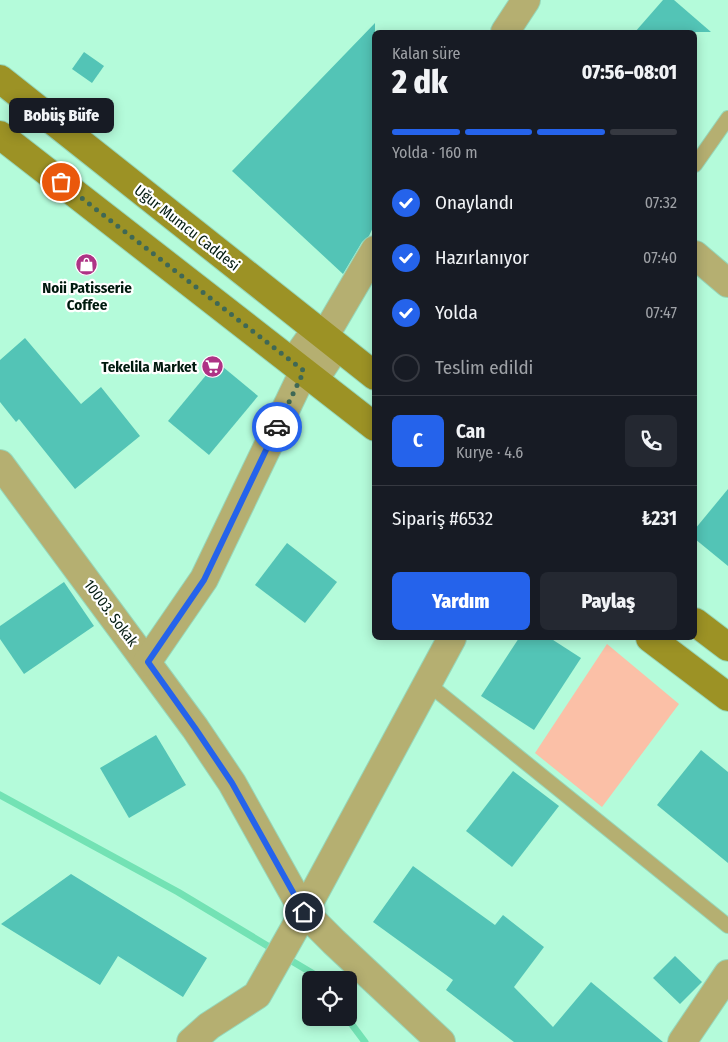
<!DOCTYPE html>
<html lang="tr">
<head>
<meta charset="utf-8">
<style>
  :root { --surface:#171b24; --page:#242831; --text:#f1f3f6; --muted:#9ea1a6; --line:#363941; --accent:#2563eb }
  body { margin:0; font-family:"Fira Sans Condensed",sans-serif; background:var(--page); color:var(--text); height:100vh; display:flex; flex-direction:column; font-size:19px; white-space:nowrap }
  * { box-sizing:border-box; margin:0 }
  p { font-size:16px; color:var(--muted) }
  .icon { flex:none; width:28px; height:28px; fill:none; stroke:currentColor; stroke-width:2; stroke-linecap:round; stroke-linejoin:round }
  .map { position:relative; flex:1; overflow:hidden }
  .drawer { position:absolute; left:372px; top:30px; width:325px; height:610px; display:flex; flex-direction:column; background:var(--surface); border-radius:8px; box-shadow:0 2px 12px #0003 }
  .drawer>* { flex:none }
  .buttons { position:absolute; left:302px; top:971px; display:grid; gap:10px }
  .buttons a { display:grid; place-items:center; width:55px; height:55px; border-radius:8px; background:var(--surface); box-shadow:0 2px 12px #0003; font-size:25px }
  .pin { position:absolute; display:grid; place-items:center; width:42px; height:42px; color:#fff; margin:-21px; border:2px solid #fff; border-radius:50%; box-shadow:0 1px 5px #0007 }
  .courier { position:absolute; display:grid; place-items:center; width:50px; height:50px; margin:-25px; border:4px solid #2563eb; border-radius:50%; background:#fff; color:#222; box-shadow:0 1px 6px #0007 }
  .bubble { position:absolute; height:35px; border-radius:8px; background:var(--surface); box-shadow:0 2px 12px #0003; font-size:16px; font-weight:800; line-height:35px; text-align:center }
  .headline em { font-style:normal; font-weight:800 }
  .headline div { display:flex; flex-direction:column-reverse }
  .headline { display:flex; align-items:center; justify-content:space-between; height:85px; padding:0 20px }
  h1 { font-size:32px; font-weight:800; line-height:38px }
  .bar { display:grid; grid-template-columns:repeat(4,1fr); gap:8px 5px; align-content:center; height:60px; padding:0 20px }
  .bar i { height:6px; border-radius:4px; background:var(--line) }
  .bar .selected { background:var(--accent) }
  .bar p { grid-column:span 4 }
  .line { display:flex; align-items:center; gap:12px; padding:0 20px; border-top:1px solid var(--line) }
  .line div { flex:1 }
  .round { display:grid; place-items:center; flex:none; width:52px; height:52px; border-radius:8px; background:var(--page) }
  ol { padding:0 20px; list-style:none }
  li { display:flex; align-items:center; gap:15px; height:55px }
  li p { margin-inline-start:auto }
  li .icon { padding:5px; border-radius:50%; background:var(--accent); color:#fff; stroke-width:4 }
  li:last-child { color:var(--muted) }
  li i { width:28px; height:28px; border:2px solid var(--line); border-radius:50% }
  .primary-button { display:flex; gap:10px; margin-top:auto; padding:10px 20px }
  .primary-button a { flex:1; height:58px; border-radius:8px; background:var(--accent); color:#fff; font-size:20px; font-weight:800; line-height:58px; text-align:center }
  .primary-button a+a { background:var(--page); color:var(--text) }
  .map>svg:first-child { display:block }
  .green { fill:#fbc0a7 }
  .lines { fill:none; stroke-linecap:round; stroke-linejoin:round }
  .stream { stroke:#73e2b4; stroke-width:7 }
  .building { fill:#53c4b6 }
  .lane-casing { stroke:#97d7b9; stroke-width:16 }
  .street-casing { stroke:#97d7b9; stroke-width:30 }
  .secondary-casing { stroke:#97d7b9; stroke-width:30 }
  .lane { stroke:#b5af71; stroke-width:14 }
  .street { stroke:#b5af71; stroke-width:28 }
  .secondary { stroke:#9c9225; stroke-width:28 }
  .done { stroke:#3f6855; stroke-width:5; stroke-dasharray:0 9 }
  .route { stroke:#2563eb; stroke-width:6 }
  .labels { text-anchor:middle; stroke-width:4.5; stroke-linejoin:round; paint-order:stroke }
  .street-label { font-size:15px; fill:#00190e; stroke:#fff }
  .poi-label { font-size:15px; font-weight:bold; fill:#00190e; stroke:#fff }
</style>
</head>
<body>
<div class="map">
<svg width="728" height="1042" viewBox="0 0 728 1042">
  <rect width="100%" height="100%" fill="#b4fbda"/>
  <polygon class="green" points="607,644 679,704 602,807 535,753"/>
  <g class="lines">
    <g class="stream">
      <polyline points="0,795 178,892 276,951"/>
      <polyline points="285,957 317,976 320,980"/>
      <polyline points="347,1018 365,1042"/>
    </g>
  </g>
  <g class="building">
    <polygon points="663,0 674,0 711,32 635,32"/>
    <polygon points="375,23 375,223 369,236 362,242 343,274 232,171"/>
    <polygon points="84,52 104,66 92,83 72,69"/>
    <polygon points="25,338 81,404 101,387 140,436 75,489 19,419 16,422 0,402 0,360"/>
    <polygon points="217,362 258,396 209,455 168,421"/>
    <polygon points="728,489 728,566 695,539 695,529"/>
    <polygon points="287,543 337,582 305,623 255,585"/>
    <polygon points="64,582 94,626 24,674 0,639 0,626"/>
    <polygon points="519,638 550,638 581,658 534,730 481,696"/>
    <polygon points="156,735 186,785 129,818 100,768"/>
    <polygon points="701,750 728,772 728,863 657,805"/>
    <polygon points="513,771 559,806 512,867 466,831"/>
    <polygon points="413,866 495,925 503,915 544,947 514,987 553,1027 591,982 663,1042 514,1042 446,990 453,980 373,922"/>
    <polygon points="71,874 207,958 183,997 118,956 100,985 1,924"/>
    <polygon points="675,956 702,982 680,1004 653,978"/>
  </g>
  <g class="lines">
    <defs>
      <g id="lane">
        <polyline points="695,165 728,118"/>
        <polyline points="427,683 728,926"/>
      </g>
      <g id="street">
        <polyline points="505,32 526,0"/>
        <polyline points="695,255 728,283"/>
        <polyline points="324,337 330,356 322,368 304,371 299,354 309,340 324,337 375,250"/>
        <polyline points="0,464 195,728 232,783 304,912 334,942 441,1042"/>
        <polyline points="147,662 204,579 304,371"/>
        <polyline points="191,1042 209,1026 257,995 304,912 452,638"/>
        <polyline points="682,1042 728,974"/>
      </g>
      <g id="secondary">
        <polyline points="0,79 375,376"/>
        <polyline points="0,135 375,427"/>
        <polyline points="695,622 728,647"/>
        <polyline points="650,638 728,697"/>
      </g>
    </defs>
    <use href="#lane" class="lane-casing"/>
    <use href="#street" class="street-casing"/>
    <use href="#secondary" class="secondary-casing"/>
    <use href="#lane" class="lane"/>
    <use href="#street" class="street"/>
    <use href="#secondary" class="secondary"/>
  </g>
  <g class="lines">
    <polyline class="done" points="61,182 304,371 277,427"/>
    <polyline class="route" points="277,427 204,580 148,662 195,728 232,783 304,912"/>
  </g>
  <defs>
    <symbol id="shop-disc" viewBox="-11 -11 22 22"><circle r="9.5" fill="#ae3385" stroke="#fff"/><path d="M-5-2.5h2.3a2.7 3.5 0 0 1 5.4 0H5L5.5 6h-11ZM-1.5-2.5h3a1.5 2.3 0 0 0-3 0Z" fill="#fff"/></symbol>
    <symbol id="supermarket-disc" viewBox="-11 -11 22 22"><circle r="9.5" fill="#ae3385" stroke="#fff"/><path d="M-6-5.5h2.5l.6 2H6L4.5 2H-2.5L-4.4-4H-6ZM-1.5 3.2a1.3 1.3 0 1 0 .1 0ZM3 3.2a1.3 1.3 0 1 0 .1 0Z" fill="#fff"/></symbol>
  </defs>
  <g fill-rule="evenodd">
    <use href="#shop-disc" x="74" y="252" width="25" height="25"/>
    <use href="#supermarket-disc" x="200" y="354" width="25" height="25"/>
  </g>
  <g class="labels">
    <g class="street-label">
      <text transform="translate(187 228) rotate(38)" y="5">Uğur Mumcu Caddesi</text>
      <text transform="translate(111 613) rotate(53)" y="5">10003. Sokak</text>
    </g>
    <g class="poi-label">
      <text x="87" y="293">Noii Patisserie<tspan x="87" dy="17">Coffee</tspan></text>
      <text x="197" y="372" text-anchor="end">Tekelila Market</text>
    </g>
  </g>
</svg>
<div class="buttons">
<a><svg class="icon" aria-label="locate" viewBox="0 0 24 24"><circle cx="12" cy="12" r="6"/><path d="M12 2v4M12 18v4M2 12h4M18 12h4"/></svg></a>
</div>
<div class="pin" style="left:61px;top:182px;background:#ea580c"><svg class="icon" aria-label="bag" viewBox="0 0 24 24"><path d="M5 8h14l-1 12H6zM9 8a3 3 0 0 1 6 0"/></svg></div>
<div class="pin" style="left:304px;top:912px;background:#1f2937"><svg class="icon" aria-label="home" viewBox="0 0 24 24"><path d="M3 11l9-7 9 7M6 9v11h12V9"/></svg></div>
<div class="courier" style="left:277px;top:427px"><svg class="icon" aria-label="car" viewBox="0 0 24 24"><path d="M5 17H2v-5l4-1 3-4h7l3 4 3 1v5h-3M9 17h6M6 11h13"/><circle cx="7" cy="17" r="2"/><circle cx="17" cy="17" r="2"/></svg></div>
<div class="bubble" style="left:9px;top:98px;width:105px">Bobüş Büfe</div>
<section class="drawer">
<div class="headline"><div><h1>2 dk</h1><p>Kalan süre</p></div><em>07:56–08:01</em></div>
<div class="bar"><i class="selected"></i><i class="selected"></i><i class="selected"></i><i></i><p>Yolda · 160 m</p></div>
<ol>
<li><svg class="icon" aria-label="check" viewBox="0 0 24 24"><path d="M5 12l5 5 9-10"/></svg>Onaylandı<p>07:32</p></li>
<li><svg class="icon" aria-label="check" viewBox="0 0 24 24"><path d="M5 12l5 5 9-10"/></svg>Hazırlanıyor<p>07:40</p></li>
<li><svg class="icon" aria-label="check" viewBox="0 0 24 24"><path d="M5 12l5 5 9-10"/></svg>Yolda<p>07:47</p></li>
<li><i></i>Teslim edildi</li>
</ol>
<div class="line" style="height:90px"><b class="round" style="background:var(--accent);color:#fff">C</b><div><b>Can</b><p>Kurye · 4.6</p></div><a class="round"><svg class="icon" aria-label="phone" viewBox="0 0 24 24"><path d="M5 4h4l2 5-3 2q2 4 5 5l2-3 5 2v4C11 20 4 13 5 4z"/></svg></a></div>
<div class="line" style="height:65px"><div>Sipariş #6532</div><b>₺231</b></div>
<div class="primary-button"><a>Yardım</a><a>Paylaş</a></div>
</section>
</div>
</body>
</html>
